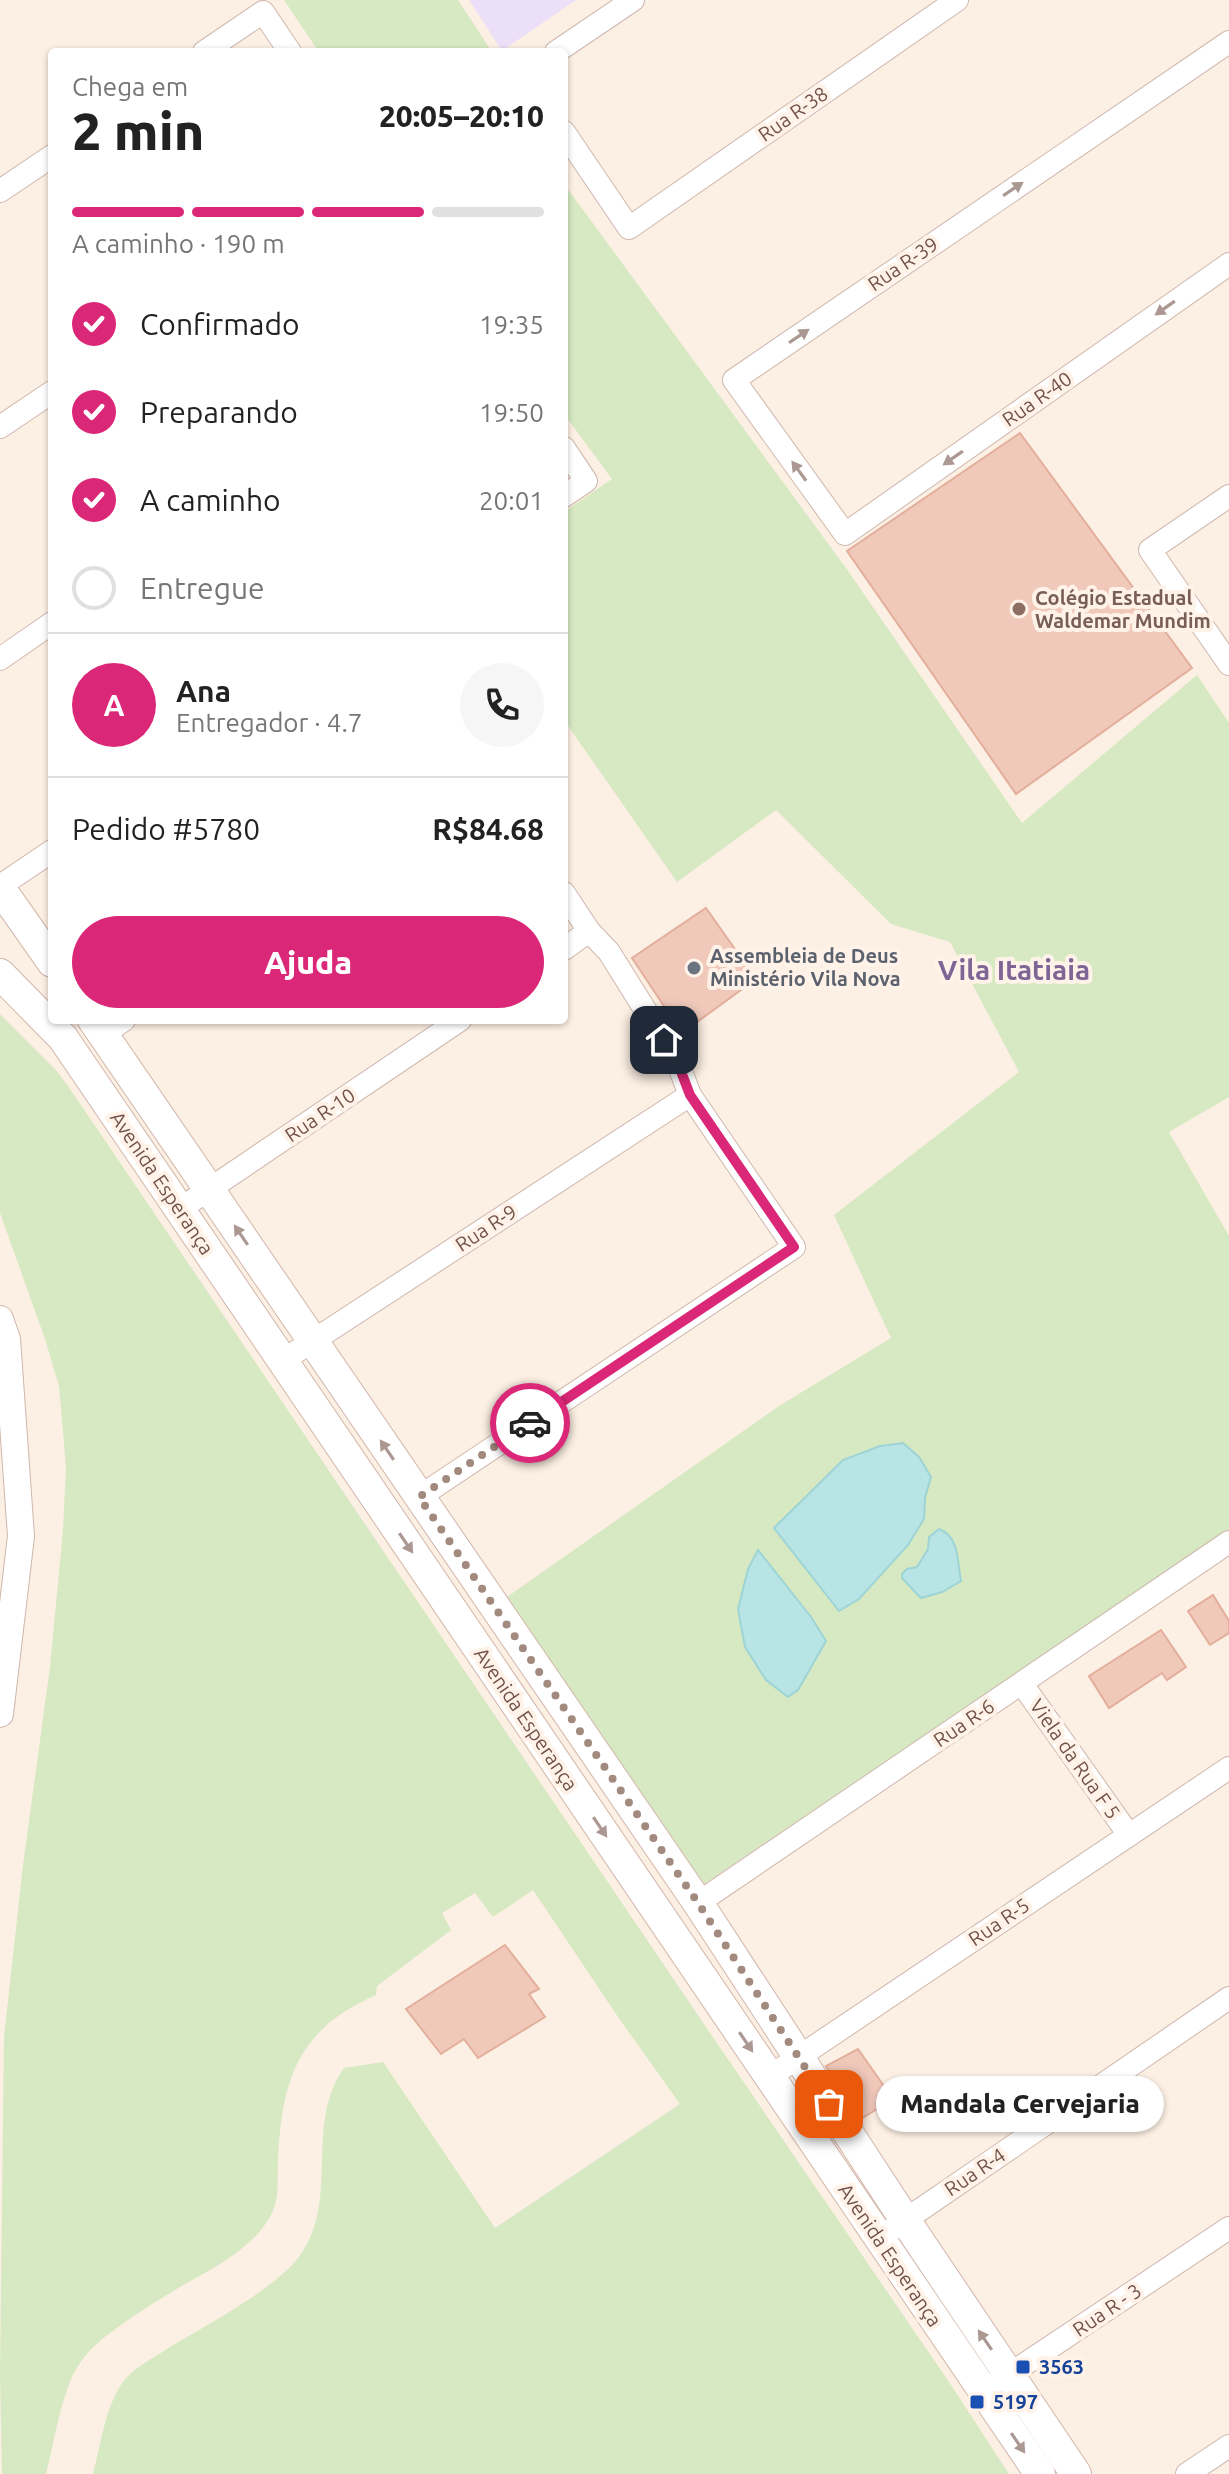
<!DOCTYPE html>
<html lang="pt">
<head>
<meta charset="utf-8">
<style>
  :root { --surface:#fff; --page:#f6f6f6; --text:#222; --muted:#767676; --line:#e0e0e0; --accent:#db2777 }
  body { margin:0; font-family:Ubuntu,sans-serif; background:var(--page); color:var(--text); height:100vh; display:flex; flex-direction:column; font-size:30px; white-space:nowrap }
  * { box-sizing:border-box; margin:0 }
  p { font-size:26px; color:var(--muted) }
  .icon { flex:none; width:44px; height:44px; fill:none; stroke:currentColor; stroke-width:2; stroke-linecap:round; stroke-linejoin:round }
  .map { position:relative; flex:1; overflow:hidden }
  .panel { position:absolute; left:48px; top:48px; width:520px; height:976px; display:flex; flex-direction:column; background:var(--surface); border-radius:8px; box-shadow:0 2px 6px #0004 }
  .panel>* { flex:none }
  .pin { position:absolute; display:grid; place-items:center; width:68px; height:68px; color:#fff; margin:-34px; border-radius:16px; box-shadow:0 4px 12px #0006 }
  .courier { position:absolute; display:grid; place-items:center; width:80px; height:80px; margin:-40px; border:6px solid #db2777; border-radius:50%; background:#fff; color:#222; box-shadow:0 2px 10px #0007 }
  .bubble { position:absolute; height:56px; border-radius:28px; background:var(--surface); box-shadow:0 2px 6px #0004; font-size:26px; font-weight:800; line-height:56px; text-align:center }
  .overview em { font-style:normal; font-weight:800 }
  .overview div { display:flex; flex-direction:column-reverse }
  .overview { display:flex; align-items:center; justify-content:space-between; height:136px; padding:0 24px }
  h1 { font-size:52px; font-weight:800; line-height:60px }
  .bar { display:grid; grid-template-columns:repeat(4,1fr); gap:12px 8px; align-content:center; height:96px; padding:0 24px }
  .bar i { height:10px; border-radius:6px; background:var(--line) }
  .bar .on { background:var(--accent) }
  .bar p { grid-column:span 4 }
  .line { display:flex; align-items:center; gap:20px; padding:0 24px; border-top:2px solid var(--line) }
  .line div { flex:1 }
  .round { display:grid; place-items:center; flex:none; width:84px; height:84px; border-radius:42px; background:var(--page) }
  ol { padding:0 24px; list-style:none }
  li { display:flex; align-items:center; gap:24px; height:88px }
  li p { margin-inline-start:auto }
  li .icon { padding:8px; border-radius:50%; background:var(--accent); color:#fff; stroke-width:4 }
  li:last-child { color:var(--muted) }
  li i { width:44px; height:44px; border:4px solid var(--line); border-radius:50% }
  .primary-button { display:flex; gap:16px; margin-top:auto; padding:16px 24px }
  .primary-button a { flex:1; height:92px; border-radius:48px; background:var(--accent); color:#fff; font-size:32px; font-weight:800; line-height:92px; text-align:center }
  .map>svg:first-child { display:block }
  .education { fill:#ece0f8 }
  .green { fill:#d6e9c2 }
  .water { fill:#b8e4e5; stroke:#9ed4d6; stroke-width:2 }
  .building { fill:#f0c9bb; stroke:#e3ae9c; stroke-width:2 }
  .lines { fill:none; stroke-linecap:round; stroke-linejoin:round }
  .minor-casing { stroke:#cfb7ad; stroke-width:24 }
  .tertiary-casing { stroke:#cfb7ad; stroke-width:28 }
  .secondary-casing { stroke:#d2b6aa; stroke-width:32 }
  .minor { stroke:#fff; stroke-width:22 }
  .tertiary { stroke:#fff; stroke-width:26 }
  .secondary { stroke:#fff; stroke-width:30 }
  .oneway { fill:#ab9892 }
  .done { stroke:#a38a7f; stroke-width:8; stroke-dasharray:0 14.4 }
  .route { stroke:#db2777; stroke-width:10 }
  .education-dot { fill:#8d6e63; stroke:#fff3e9; stroke-width:3 }
  .worship-dot { fill:#6b7280; stroke:#fff3e9; stroke-width:3 }
  .transit-dot { fill:#1a4fb4; stroke:#fff3e9; stroke-width:3 }
  .labels { text-anchor:middle; stroke-width:8; stroke-linejoin:round; paint-order:stroke }
  .street-label { font-size:20px; fill:#735349; stroke:#fff3e9 }
  .education-label { font-size:20px; font-weight:bold; fill:#785e54; stroke:#fff3e9; text-anchor:start }
  .worship-label { font-size:20px; font-weight:bold; fill:#5b616d; stroke:#fff3e9; text-anchor:start }
  .transit-label { font-size:20px; font-weight:bold; fill:#164399; stroke:#fff3e9; text-anchor:start }
  .district-label { font-size:28px; font-weight:bold; fill:#7f6596; stroke:#fff3e9 }
</style>
</head>
<body>
<div class="map">
<svg width="1229" height="2474" viewBox="0 0 1229 2474">
  <rect width="100%" height="100%" fill="#fcefe3"/>
  <polygon class="education" points="469,0 576,0 502,51"/>
  <g class="green">
    <polygon points="284,0 458,0 492,52 319,52"/>
    <polygon points="564,184 846,568 1022,823 1197,675 1229,723 1229,1097 1169,1132 1229,1236 1229,1530 704,1884 507,1597 779,1406 891,1338 834,1215 1019,1072 950,942 891,924 776,810 677,882 564,720 564,512 612,479 564,414"/>
    <path d="M0,1014L56,1070L68,1086L723,2052L949,2382L1009,2474H93C101,2444 105,2407 123,2382C133,2368 153,2358 167,2349C203,2327 278,2288 301,2254C340,2198 304,2124 344,2068L383,2062L495,2228L680,2104L616,2014L533,1890L493,1917L475,1893L442,1913L451,1930L377,1986L376,1995C298,2029 282,2079 278,2159C277,2183 281,2202 266,2223C246,2252 215,2267 185,2284C162,2298 140,2311 118,2327C100,2340 83,2354 73,2375C61,2399 53,2446 46,2474H2L0,2373L4,2037L23,1865L50,1667L63,1530L66,1467L59,1386L45,1339L0,1213Z"/>
  </g>
  <g class="water">
    <polygon points="903,1443 919,1457 931,1477 925,1498 924,1519 908,1545 859,1599 839,1611 774,1528 843,1460 880,1446"/>
    <path d="M939,1529C960,1537 957,1562 961,1581L942,1592L921,1598L902,1578V1574L907,1569L917,1567L928,1549L929,1537Z"/>
    <polygon points="758,1550 811,1617 826,1641 798,1690 788,1697 766,1680 745,1647 738,1609 748,1569"/>
  </g>
  <g class="building">
    <polygon points="1020,433 1192,668 1016,794 847,551"/>
    <polygon points="706,908 756,979 682,1033 632,958"/>
    <polygon points="1213,1595 1229,1621 1229,1633 1210,1645 1188,1611"/>
    <polygon points="1161,1630 1186,1667 1167,1680 1162,1673 1109,1708 1089,1676"/>
    <polygon points="505,1945 539,1989 529,1994 545,2017 478,2058 464,2039 441,2054 406,2009"/>
    <polygon points="858,2049 893,2099 861,2119 826,2066"/>
  </g>
  <g class="lines">
    <defs>
      <g id="minor">
        <polyline points="1229,42 734,380 845,534 1229,264"/>
        <polyline points="204,52 263,12 290,52"/>
        <polyline points="556,52 633,0"/>
        <polyline points="564,132 629,228 957,0"/>
        <polyline points="0,191 52,156"/>
        <polyline points="0,427 52,392"/>
        <polyline points="564,448 586,481 564,496"/>
        <polyline points="1229,496 1150,550 1229,664"/>
        <polyline points="0,659 52,623"/>
        <polyline points="0,886 52,851"/>
        <polyline points="564,949 589,931"/>
        <polyline points="103,1034 124,1020"/>
        <polyline points="180,1209 460,1020"/>
        <polyline points="282,1361 690,1095"/>
        <polyline points="419,1497 794,1247 690,1095 677,1061 609,952 589,931 564,893"/>
        <polyline points="1022,1684 1129,1835"/>
        <polyline points="698,1903 1229,1542"/>
        <polyline points="769,2077 1229,1768"/>
        <polyline points="879,2238 1229,1998"/>
        <polyline points="998,2382 1229,2228"/>
        <polyline points="1187,2474 1229,2446"/>
      </g>
      <polyline id="tertiary" points="0,1319 7,1339 21,1536 0,1714"/>
      <g id="secondary">
        <polyline points="0,888 52,962"/>
        <polyline points="0,974 63,1038 1040,2474"/>
        <polyline points="93,1020 698,1903 905,2220 1076,2474"/>
      </g>
    </defs>
    <use href="#minor" class="minor-casing"/>
    <use href="#tertiary" class="tertiary-casing"/>
    <use href="#secondary" class="secondary-casing"/>
    <use href="#minor" class="minor"/>
    <use href="#tertiary" class="tertiary"/>
    <use href="#secondary" class="secondary"/>
  </g>
  <defs><path id="oneway-solid" d="M-6-.8H1V-3.2L6.5 0L1 3.2V.8H-6Z" transform="scale(2)"/></defs>
  <g class="oneway">
    <use href="#oneway-solid" transform="translate(1013 189) rotate(-34)"/>
    <use href="#oneway-solid" transform="translate(1165 308) rotate(145)"/>
    <use href="#oneway-solid" transform="translate(799 336) rotate(-34)"/>
    <use href="#oneway-solid" transform="translate(953 458) rotate(145)"/>
    <use href="#oneway-solid" transform="translate(799 471) rotate(-126)"/>
    <use href="#oneway-solid" transform="translate(241 1235) rotate(-124)"/>
    <use href="#oneway-solid" transform="translate(387 1450) rotate(-124)"/>
    <use href="#oneway-solid" transform="translate(406 1543) rotate(56)"/>
    <use href="#oneway-solid" transform="translate(600 1827) rotate(56)"/>
    <use href="#oneway-solid" transform="translate(746 2042) rotate(56)"/>
    <use href="#oneway-solid" transform="translate(985 2340) rotate(-124)"/>
    <use href="#oneway-solid" transform="translate(1018 2443) rotate(56)"/>
  </g>
  <g class="lines">
    <polyline class="done" points="530,1423 419,1497 698,1903 829,2104"/>
    <polyline class="route" points="530,1423 794,1247 690,1095 677,1061 664,1040"/>
  </g>
  <circle class="education-dot" cx="1019" cy="609" r="8"/>
  <circle class="worship-dot" cx="694" cy="968" r="8"/>
  <g class="transit-dot">
    <rect x="1015" y="2359" width="16" height="16" rx="4"/>
    <rect x="969" y="2394" width="16" height="16" rx="4"/>
  </g>
  <g class="labels">
    <g class="street-label">
      <text transform="translate(793 114) rotate(-35)" y="7">Rua R-38</text>
      <text transform="translate(903 264) rotate(-34)" y="7">Rua R-39</text>
      <text transform="translate(1037 399) rotate(-35)" y="7">Rua R-40</text>
      <text transform="translate(320 1115) rotate(-34)" y="7">Rua R-10</text>
      <text transform="translate(162 1183) rotate(56)" y="7">Avenida Esperança</text>
      <text transform="translate(486 1228) rotate(-33)" y="7">Rua R-9</text>
      <text transform="translate(526 1719) rotate(56)" y="7">Avenida Esperança</text>
      <text transform="translate(964 1723) rotate(-34)" y="7">Rua R-6</text>
      <text transform="translate(1075 1759) rotate(55)" y="7">Viela da Rua F 5</text>
      <text transform="translate(999 1922) rotate(-34)" y="7">Rua R-5</text>
      <text transform="translate(975 2172) rotate(-34)" y="7">Rua R-4</text>
      <text transform="translate(890 2255) rotate(56)" y="7">Avenida Esperança</text>
      <text transform="translate(1107 2310) rotate(-34)" y="7">Rua R - 3</text>
    </g>
    <g class="education-label">
      <text x="1035" y="605">Colégio Estadual<tspan x="1035" dy="23">Waldemar Mundim</tspan></text>
    </g>
    <g class="worship-label">
      <text x="710" y="963">Assembleia de Deus<tspan x="710" dy="23">Ministério Vila Nova</tspan></text>
    </g>
    <g class="transit-label">
      <text x="1039" y="2374">3563</text>
      <text x="993" y="2409">5197</text>
    </g>
    <g class="district-label">
      <text x="1014" y="980">Vila Itatiaia</text>
    </g>
  </g>
</svg>
<div class="pin" style="left:829px;top:2104px;background:#ea580c"><svg class="icon" aria-label="bag" viewBox="0 0 24 24"><path d="M5 8h14l-1 12H6zM9 8a3 3 0 0 1 6 0"/></svg></div>
<div class="pin" style="left:664px;top:1040px;background:#1f2937"><svg class="icon" aria-label="home" viewBox="0 0 24 24"><path d="M3 11l9-7 9 7M6 9v11h12V9"/></svg></div>
<div class="courier" style="left:530px;top:1423px"><svg class="icon" aria-label="car" viewBox="0 0 24 24"><path d="M5 17H2v-5l4-1 3-4h7l3 4 3 1v5h-3M9 17h6M6 11h13"/><circle cx="7" cy="17" r="2"/><circle cx="17" cy="17" r="2"/></svg></div>
<div class="bubble" style="left:876px;top:2076px;width:288px">Mandala Cervejaria</div>
<section class="panel">
<div class="overview"><div><h1>2 min</h1><p>Chega em</p></div><em>20:05–20:10</em></div>
<div class="bar"><i class="on"></i><i class="on"></i><i class="on"></i><i></i><p>A caminho · 190 m</p></div>
<ol>
<li><svg class="icon" aria-label="check" viewBox="0 0 24 24"><path d="M5 12l5 5 9-10"/></svg>Confirmado<p>19:35</p></li>
<li><svg class="icon" aria-label="check" viewBox="0 0 24 24"><path d="M5 12l5 5 9-10"/></svg>Preparando<p>19:50</p></li>
<li><svg class="icon" aria-label="check" viewBox="0 0 24 24"><path d="M5 12l5 5 9-10"/></svg>A caminho<p>20:01</p></li>
<li><i></i>Entregue</li>
</ol>
<div class="line" style="height:144px"><b class="round" style="background:var(--accent);color:#fff">A</b><div><b>Ana</b><p>Entregador · 4.7</p></div><a class="round"><svg class="icon" aria-label="phone" viewBox="0 0 24 24"><path d="M5 4h4l2 5-3 2q2 4 5 5l2-3 5 2v4C11 20 4 13 5 4z"/></svg></a></div>
<div class="line" style="height:104px"><div>Pedido #5780</div><b>R$84.68</b></div>
<div class="primary-button"><a>Ajuda</a></div>
</section>
</div>
</body>
</html>
